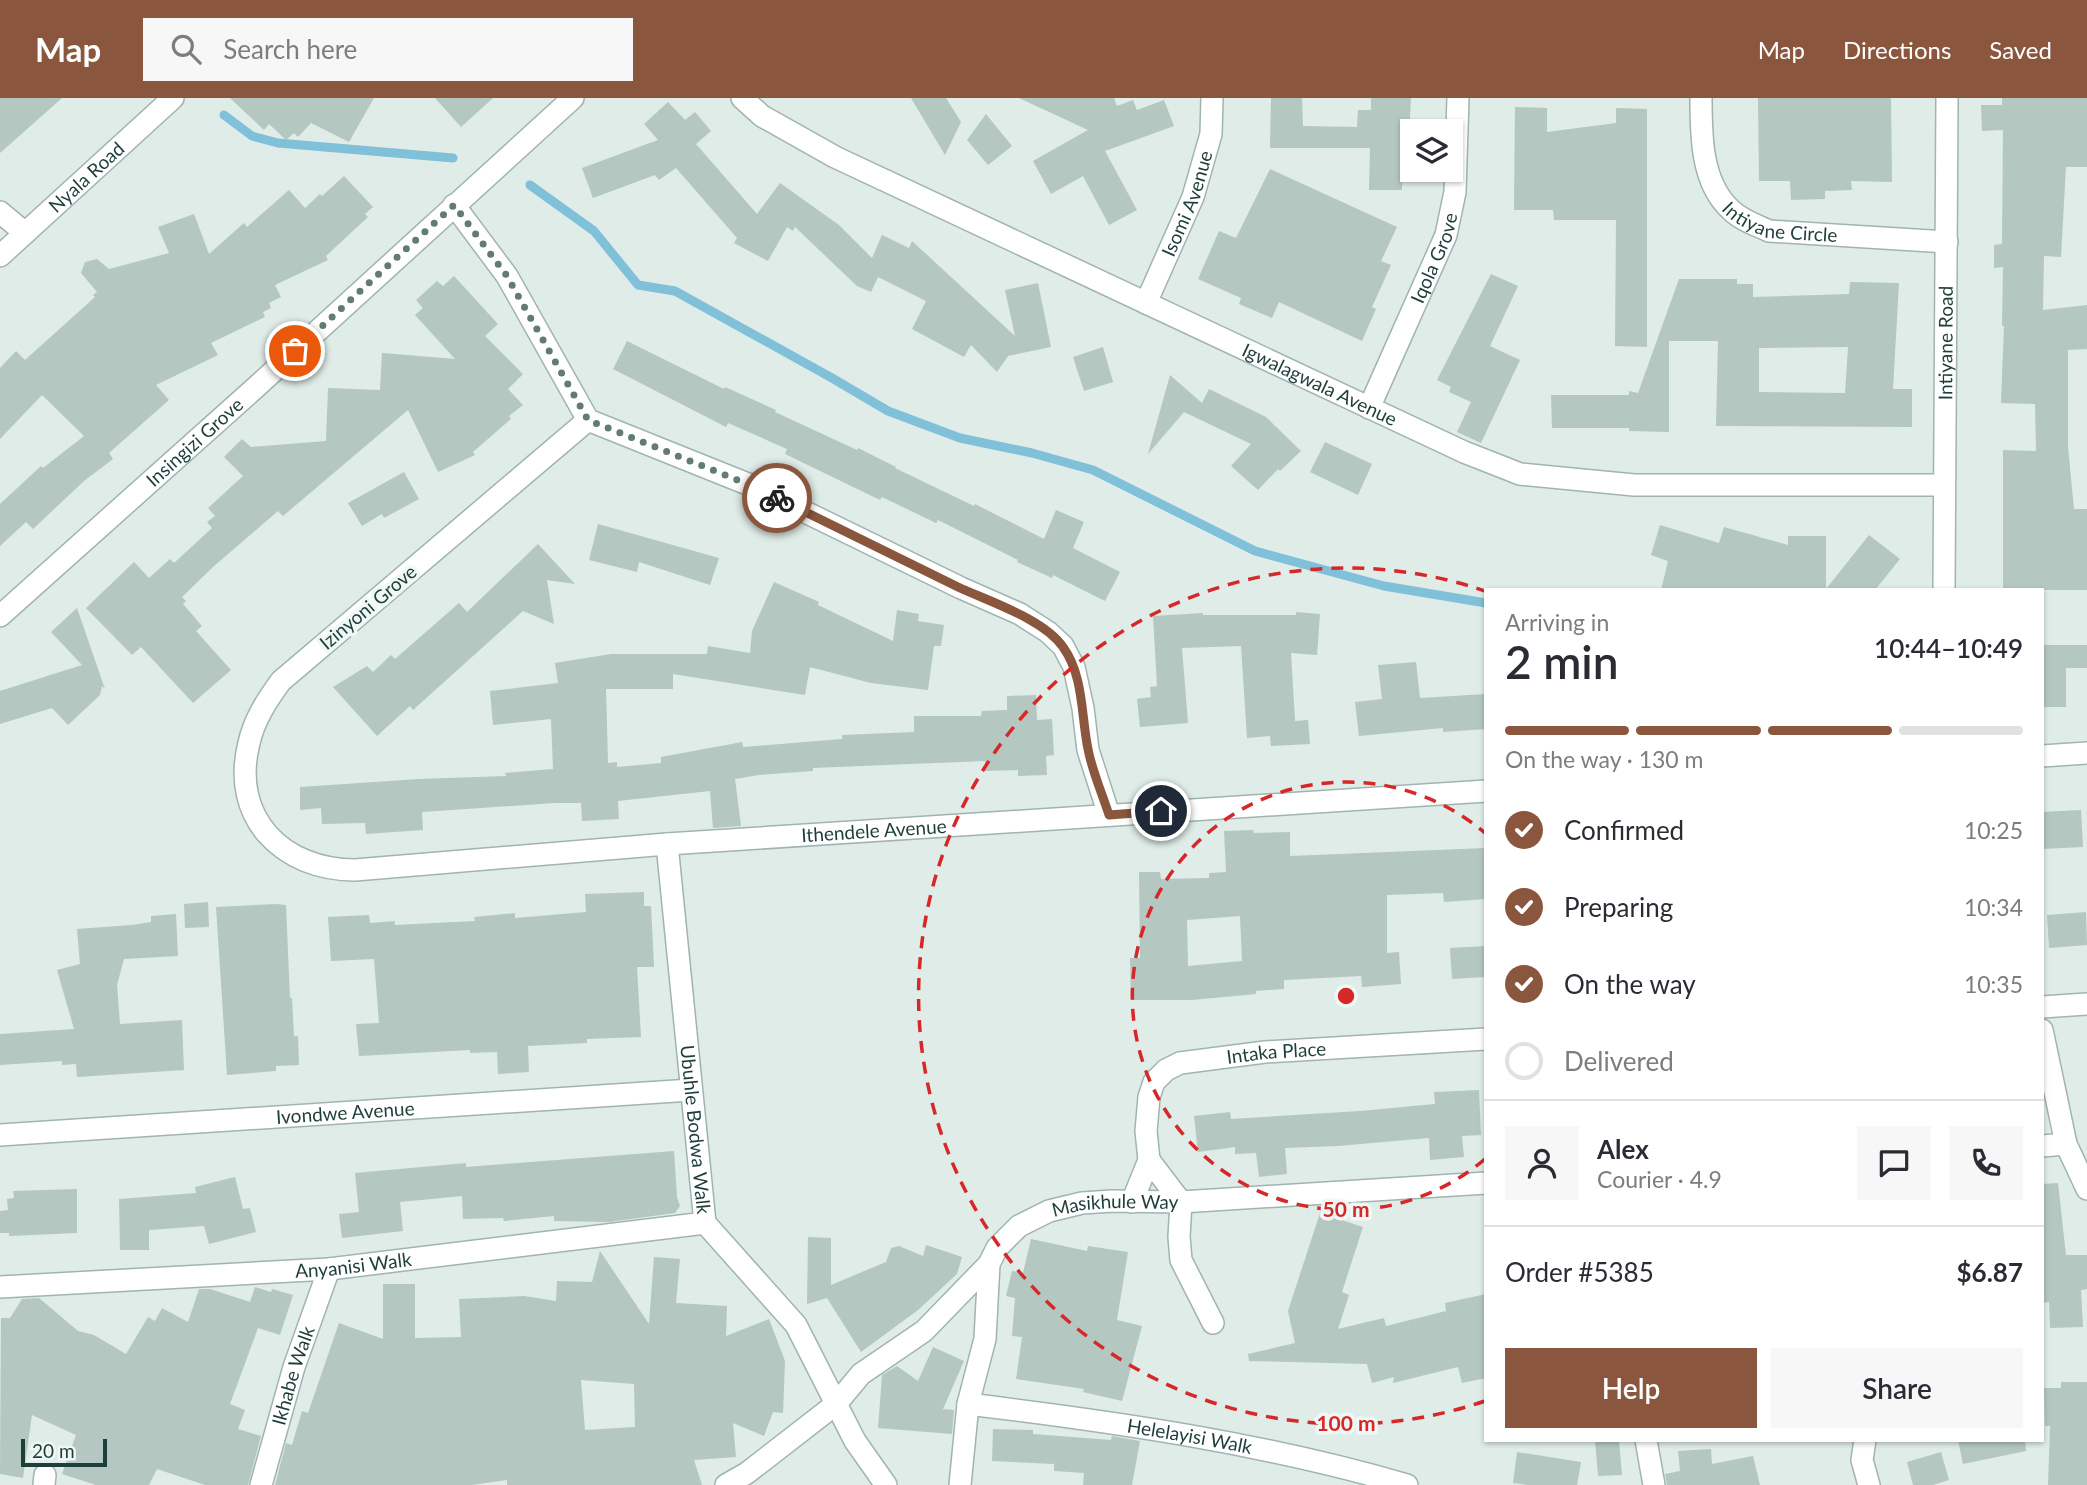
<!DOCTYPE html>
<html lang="en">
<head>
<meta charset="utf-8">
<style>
  :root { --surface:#fff; --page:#f7f7f7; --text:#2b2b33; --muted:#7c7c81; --line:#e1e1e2; --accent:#8a573e }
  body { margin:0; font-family:Lato,sans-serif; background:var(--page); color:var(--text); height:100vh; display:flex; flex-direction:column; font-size:26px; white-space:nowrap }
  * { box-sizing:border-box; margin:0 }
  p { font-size:23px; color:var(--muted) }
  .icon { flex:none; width:38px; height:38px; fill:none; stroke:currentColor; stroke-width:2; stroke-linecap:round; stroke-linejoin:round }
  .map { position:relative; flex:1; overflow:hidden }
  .panel { position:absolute; left:1484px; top:490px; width:560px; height:854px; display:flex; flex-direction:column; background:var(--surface); border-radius:0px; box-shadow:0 2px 5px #0004 }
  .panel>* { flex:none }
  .controls { position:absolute; left:1400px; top:21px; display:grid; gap:14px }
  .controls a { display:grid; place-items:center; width:63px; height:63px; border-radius:0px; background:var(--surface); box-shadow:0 2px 5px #0004; font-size:35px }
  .scale { position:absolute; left:21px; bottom:18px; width:86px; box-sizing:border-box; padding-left:7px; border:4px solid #1e3e3a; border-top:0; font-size:19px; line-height:24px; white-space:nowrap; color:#1e3e3a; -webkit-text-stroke:5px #f0f8f5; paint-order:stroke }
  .pin { position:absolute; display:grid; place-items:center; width:60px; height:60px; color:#fff; margin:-30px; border:4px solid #fff; border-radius:50%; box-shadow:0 2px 7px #0007 }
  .courier { position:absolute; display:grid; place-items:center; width:70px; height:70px; margin:-35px; border:5px solid #8a573e; border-radius:50%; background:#fff; color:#222; box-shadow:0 2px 9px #0007 }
  .overview em { font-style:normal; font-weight:600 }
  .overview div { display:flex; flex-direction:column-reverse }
  .overview { display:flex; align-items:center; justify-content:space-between; height:119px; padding:0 21px }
  h1 { font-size:46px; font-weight:600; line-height:52px }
  .bar { display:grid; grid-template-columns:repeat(4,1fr); gap:10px 7px; align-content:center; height:84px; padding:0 21px }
  .bar i { height:9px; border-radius:5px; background:var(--line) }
  .bar .active { background:var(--accent) }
  .bar p { grid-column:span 4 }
  .line { display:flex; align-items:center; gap:18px; padding:0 21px; border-top:2px solid var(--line) }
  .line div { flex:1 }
  .round { display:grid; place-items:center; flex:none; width:74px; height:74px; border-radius:0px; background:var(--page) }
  ol { padding:0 21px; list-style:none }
  li { display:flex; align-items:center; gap:21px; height:77px }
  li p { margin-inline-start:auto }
  li .icon { padding:7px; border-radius:50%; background:var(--accent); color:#fff; stroke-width:4 }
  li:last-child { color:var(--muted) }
  li i { width:38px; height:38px; border:4px solid var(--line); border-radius:50% }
  .action { display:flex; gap:14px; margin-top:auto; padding:14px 21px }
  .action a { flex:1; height:80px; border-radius:0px; background:var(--accent); color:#fff; font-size:28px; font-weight:600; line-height:80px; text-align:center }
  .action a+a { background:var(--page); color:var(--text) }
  header { display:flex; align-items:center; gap:42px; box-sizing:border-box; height:98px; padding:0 35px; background:var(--accent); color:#fff }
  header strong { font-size:33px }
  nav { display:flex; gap:38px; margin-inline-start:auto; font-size:24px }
  .search { width:490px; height:63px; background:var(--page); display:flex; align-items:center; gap:18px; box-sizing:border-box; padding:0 24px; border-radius:0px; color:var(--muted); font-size:26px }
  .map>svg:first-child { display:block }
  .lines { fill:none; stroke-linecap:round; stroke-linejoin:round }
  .stream { stroke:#80c0d8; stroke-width:9 }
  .building { fill:#b4c7c1; fill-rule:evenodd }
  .minor-casing { stroke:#a1b4b0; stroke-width:24 }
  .minor { stroke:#fff; stroke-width:21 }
  .done { stroke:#627b77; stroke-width:7; stroke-dasharray:0 12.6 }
  .route { stroke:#8a573e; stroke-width:9 }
  .ring { fill:none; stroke:#d62828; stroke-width:3.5; stroke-dasharray:12 9 }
  .labels { text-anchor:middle; stroke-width:7; stroke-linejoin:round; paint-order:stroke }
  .street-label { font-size:19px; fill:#1e3e3a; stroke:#f0f8f5 }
  .centre { fill:#d62828; stroke:#f0f8f5; stroke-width:3.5 }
  .ring-label { font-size:21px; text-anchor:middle; font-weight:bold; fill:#d62828; stroke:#f0f8f5; stroke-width:7; stroke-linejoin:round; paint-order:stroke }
</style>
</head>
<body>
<header>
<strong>Map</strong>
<div class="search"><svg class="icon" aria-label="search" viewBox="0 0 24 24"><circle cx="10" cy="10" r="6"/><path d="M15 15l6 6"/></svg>Search here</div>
<nav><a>Map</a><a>Directions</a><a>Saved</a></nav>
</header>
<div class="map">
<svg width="2087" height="1387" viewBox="0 0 2087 1387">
  <rect width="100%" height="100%" fill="#dfece8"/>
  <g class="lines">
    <g class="stream">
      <polyline points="224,17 252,38 278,45 453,60"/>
      <polyline points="530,87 594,133 638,187 675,193 832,280 888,313 960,340 1032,355 1093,372 1255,453 1384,488 1486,505"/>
    </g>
  </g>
  <g class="building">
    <polygon points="0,0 62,0 0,55"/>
    <polygon points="230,0 374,0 349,44 311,25 298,39 294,35 286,42 269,26 264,32"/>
    <polygon points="435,0 493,0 461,29"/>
    <polygon points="911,0 946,0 961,24 945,57"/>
    <polygon points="1019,0 1114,0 1117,8 1133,2 1137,12 1164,2 1174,28 1105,53 1137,112 1109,127 1083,78 1051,96 1033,63 1088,32"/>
    <polygon points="1271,0 1302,0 1303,28 1357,29 1358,12 1371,12 1371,0 1411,0 1409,40 1403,40 1402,92 1369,92 1370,50 1270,50"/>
    <polygon points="1758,0 1891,0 1892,84 1851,83 1852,92 1825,93 1825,101 1791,102 1790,83 1759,83"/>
    <polygon points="2002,0 2087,0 2087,69 2066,69 2061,159 2044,158 2043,212 2087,207 2087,251 2068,252 2068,349 2074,411 2087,411 2087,492 2003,492 2003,352 2036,353 2035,306 2001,305 2004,228 2002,228 2003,169 1994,170 1994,147 2002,146 2003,32 1982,33 1981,7 2002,7"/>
    <polygon points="668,4 685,22 695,14 711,33 696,46 757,116 780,85 839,127 872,160 882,137 909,150 912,143 1015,238 1005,192 1038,185 1051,249 1008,258 997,274 971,247 964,259 912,231 926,203 878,179 871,194 857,188 795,129 793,133 787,129 768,163 734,145 737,140 676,70 659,82 655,77 593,100 582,70 658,42 644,26"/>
    <polygon points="1515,9 1547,10 1547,34 1616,25 1616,10 1647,11 1647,249 1615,248 1616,122 1554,122 1553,112 1514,112"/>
    <polygon points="986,16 1012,48 988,67 967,42"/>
    <polygon points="1270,71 1397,129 1381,163 1391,167 1372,209 1376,211 1362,243 1279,204 1272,220 1239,206 1241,200 1198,181 1219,133 1236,140"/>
    <polygon points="344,78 373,109 365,116 368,119 326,158 328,162 275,187 281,199 269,205 271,210 263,214 265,219 211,245 218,257 156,287 169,302 109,355 113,361 84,383 33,431 26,424 0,448 0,406 41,368 43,370 84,338 42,297 0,341 0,270 16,253 25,262 95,199 93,197 97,194 81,175 85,164 97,161 109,171 169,155 158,129 194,116 209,156 244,125 247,129 289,92 305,110 320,96 322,98"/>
    <polygon points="1491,176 1518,188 1490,248 1520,262 1481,345 1457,334 1471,304 1449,294 1451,289 1437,282"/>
    <polygon points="454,178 498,226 485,238 523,276 508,291 523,307 509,318 511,321 473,354 475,357 438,374 408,312 283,418 278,413 213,469 182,499 186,503 183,506 202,528 196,533 231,572 193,605 141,549 132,557 86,510 134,464 149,480 170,461 174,465 212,430 207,424 215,418 208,410 243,378 224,359 242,341 251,349 326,343 328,290 380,292 382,255 455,261 415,217 423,210 416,202 437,183 443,188"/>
    <path d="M1679,181H1737V186H1753V199L1849,196L1850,184L1899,185L1893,291H1912V329L1716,328L1718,243H1669V334L1629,333V330H1552L1551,297H1629V293L1638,295ZM1848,249L1845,295L1759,294V250Z"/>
    <polygon points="627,243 724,291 725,289 776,312 775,314 857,352 858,350 896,369 895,370 974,408 975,406 1044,441 1056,412 1084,424 1073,450 1120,474 1105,503 1053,477 1052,480 1017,464 1018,462 938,422 936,425 882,399 880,402 785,356 787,351 728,325 726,329 613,271"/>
    <polygon points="1103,249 1113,284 1084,293 1073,259"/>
    <polygon points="1170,277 1202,305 1209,291 1266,319 1301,353 1280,373 1278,371 1258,392 1231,368 1251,346 1184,314 1148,356"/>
    <polygon points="1325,344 1372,366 1358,397 1310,374"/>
    <polygon points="404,374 419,401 384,420 382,416 362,428 348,405"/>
    <polygon points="598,426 719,460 710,487 639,464 637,474 589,462"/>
    <polygon points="1660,427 1719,445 1724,429 1788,447 1788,438 1826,438 1826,491 1869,437 1900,461 1875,492 1661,492 1668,463 1651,457"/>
    <polygon points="538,446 575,486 547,482 554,526 523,513 413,612 410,608 377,638 333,589 367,568 373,574 391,557 395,561 459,505 467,514"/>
    <polygon points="774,484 819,504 818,507 893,543 897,512 919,516 918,523 944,527 941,548 934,548 928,592 871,585 810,569 805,597 673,576 673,591 606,591 608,665 617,664 617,669 661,665 661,659 742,644 743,649 842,641 842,637 914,634 914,618 981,618 982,613 1007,612 1007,598 1036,597 1037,622 1052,621 1054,657 1046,658 1047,677 1018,678 1018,672 985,673 985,663 813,670 813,673 759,677 735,681 741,728 713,730 710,693 618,703 619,721 582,723 581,705 555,705 422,714 423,732 366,736 365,725 322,726 321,710 300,712 300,689 419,681 506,678 505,675 553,671 551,621 493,627 490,593 558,585 555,565 611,556 707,556 708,548 750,555 752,533"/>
    <polygon points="77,510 105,591 102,588 100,597 68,627 52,610 0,626 0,593 82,567 51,534"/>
    <polygon points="1296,514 1320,516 1317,557 1291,555 1295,623 1308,622 1310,646 1271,648 1270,638 1247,640 1241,548 1182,550 1188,625 1140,629 1137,601 1151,599 1150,589 1157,588 1153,518 1203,515 1203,517 1296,517"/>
    <polygon points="2042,547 2087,547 2087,570 2066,570 2066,609 2042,609"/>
    <polygon points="1416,564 1420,600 1486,596 1486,631 1443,634 1443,630 1359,638 1355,604 1382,601 1378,567"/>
    <polygon points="2081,712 2083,749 2042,751 2042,714"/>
    <path d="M1253,732L1254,735L1290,734V758L1486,750V801L1444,804L1443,795L1387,797V855L1399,854L1401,886L1362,889L1361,878L1284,882V891L1256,893V896L1192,902H1131L1130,860H1140L1139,774H1160L1161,781L1209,780V775L1226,774L1224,733ZM1240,818L1242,863L1188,868L1187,822Z"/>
    <polygon points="644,794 644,808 651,808 654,869 637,869 641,939 587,941 587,945 528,948 529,974 498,976 497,954 470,955 470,952 359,958 356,926 379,925 374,861 331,863 328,819 369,817 370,825 395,823 395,827 475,823 474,819 515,815 515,820 586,814 585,796"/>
    <polygon points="208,804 209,829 185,830 184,806"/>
    <polygon points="276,806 286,807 290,900 292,900 294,938 298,938 299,967 276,968 276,973 227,977 216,809"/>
    <polygon points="2086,814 2087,847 2049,850 2047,817"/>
    <polygon points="176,816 178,858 124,861 117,887 120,926 182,922 184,972 77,979 76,966 62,967 62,963 0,967 0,936 74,931 57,872 80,866 77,831 132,827 151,824 151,818"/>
    <polygon points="1486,848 1486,879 1452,881 1450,850"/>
    <polygon points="1479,992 1481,1037 1462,1038 1464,1059 1430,1062 1429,1040 1338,1048 1285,1050 1287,1076 1259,1079 1256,1055 1235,1056 1235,1049 1198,1054 1194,1018 1230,1014 1231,1021 1360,1013 1435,1006 1434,994"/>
    <polygon points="674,1053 677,1099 680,1108 675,1115 609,1124 554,1123 554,1118 504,1123 503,1120 463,1121 462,1098 400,1104 403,1133 342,1140 339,1116 359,1114 355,1075 466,1065 466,1069"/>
    <polygon points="235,1079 243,1111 250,1110 256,1134 209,1146 204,1128 149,1132 149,1152 120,1152 119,1101 196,1095 195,1089"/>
    <polygon points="2058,1085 2066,1157 2087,1157 2087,1191 2081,1192 2083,1229 2050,1230 2049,1204 2042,1205 2042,1086"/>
    <polygon points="77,1091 77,1135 9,1138 9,1135 0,1135 0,1113 8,1112 7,1101 14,1100 13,1093"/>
    <polygon points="1320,1115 1363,1129 1342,1194 1349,1197 1338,1231 1384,1220 1386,1228 1446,1213 1445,1205 1486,1196 1486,1280 1462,1285 1458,1269 1393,1285 1394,1279 1372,1285 1367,1266 1249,1263 1248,1256 1295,1245 1288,1213"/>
    <polygon points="808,1139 831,1140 831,1187 886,1164 891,1150 899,1148 923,1158 926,1147 962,1159 957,1176 918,1212 861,1254 827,1200 807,1206"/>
    <polygon points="1031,1141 1087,1153 1088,1148 1128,1154 1117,1222 1142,1228 1122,1303 1083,1294 1084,1291 1016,1281 1022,1239 1012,1238 1015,1200 1006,1198 1012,1173 1023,1175"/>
    <path d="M600,1153L649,1226L654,1159L680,1161L676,1205L727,1208L726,1238L769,1221L785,1263L783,1315L773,1314L764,1338L733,1325L736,1359L694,1362L702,1387H507V1382L472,1387H275L286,1345L292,1347L302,1313L308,1315L339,1225L383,1241V1186H415V1240L461,1239L459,1201L524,1198L556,1203L557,1183L592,1184ZM581,1282L634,1286L635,1329L585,1332Z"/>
    <polygon points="255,1189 271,1194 272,1191 293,1197 280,1237 258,1230 230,1306 245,1312 238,1331 261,1338 248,1387 205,1387 157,1371 149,1387 96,1387 62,1376 76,1337 32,1317 23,1380 0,1376 1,1220 10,1220 22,1201 39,1200 78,1233 94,1237 126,1256 148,1219 155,1223 162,1210 188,1224 199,1191 210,1191 250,1204"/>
    <polygon points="933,1249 964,1263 943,1311 954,1312 952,1336 878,1330 882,1277 897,1268 918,1283"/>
    <polygon points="2061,1284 2087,1284 2087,1387 2048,1387 2050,1328 2045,1328 2044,1290 2061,1290"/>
    <polygon points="993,1331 1033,1332 1033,1336 1111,1342 1112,1338 1140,1343 1132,1387 1083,1387 1084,1375 1054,1373 1054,1366 992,1363"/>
    <polygon points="1595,1342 1619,1342 1622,1377 1598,1378"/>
    <polygon points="1958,1342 2025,1342 2026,1353 1963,1366"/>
    <polygon points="1711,1351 1712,1366 1753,1358 1760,1387 1667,1387 1665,1376 1680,1373 1678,1353"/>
    <polygon points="1517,1354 1581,1364 1577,1387 1527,1387 1513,1385"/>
    <polygon points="1941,1354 1949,1382 1933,1387 1913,1387 1907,1364"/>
  </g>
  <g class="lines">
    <defs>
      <g id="minor">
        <path id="s1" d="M742,0L762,18L835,59L1464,354L1520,376L1634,387H1944"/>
        <path id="s2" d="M1701,0C1701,37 1701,85 1731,112C1741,122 1756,127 1769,133L1947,144"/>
        <polyline points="454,107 507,178 588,322 750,387 961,490 1020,516 1048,534 1063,548 1074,569 1083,610 1088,652 1109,717"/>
        <polyline points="0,114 25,135"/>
        <path id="s3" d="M0,158L173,0"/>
        <path id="s4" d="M1146,205L1193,99L1211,36L1212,0"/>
        <path id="s5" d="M1369,310L1446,137L1455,94L1458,0"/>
        <path id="s6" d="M588,322L281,583C267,602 254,622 249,645C230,720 283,772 355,772L667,746L1486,693"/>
        <path id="s7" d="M1944,492L1947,0"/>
        <path id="s8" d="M0,518L255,290L573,0"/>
        <polyline points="2042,658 2087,655"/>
        <path id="s9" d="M667,746L705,1125L796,1227L855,1343L886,1387"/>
        <polyline points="2042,909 2087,906"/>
        <polyline points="2042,932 2066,1046"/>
        <path id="s10" d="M0,1037L691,992"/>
        <polyline points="2042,1048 2066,1046 2087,1091"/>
        <polyline points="1149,1062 1181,1104 1179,1139 1181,1162 1213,1225"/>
        <path id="s11" d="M1132,1104L1149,1062L1146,1033L1149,999L1154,984L1166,972L1180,965L1265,954L1486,941"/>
        <path id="s12" d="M0,1189L329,1171L705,1125"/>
        <path id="s13" d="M968,1306C1116,1324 1263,1345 1407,1387"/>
        <polyline points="1646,1342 1654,1387"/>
        <polyline points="1865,1342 1862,1362 1869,1387"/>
        <polyline points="44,1387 45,1377"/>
        <path id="s14" d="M261,1387L294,1269L329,1171"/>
        <polyline points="726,1387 747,1375 836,1306 861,1276 924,1233 989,1166"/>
        <path id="s15" d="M960,1387L968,1306L985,1241L989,1166L997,1150L1019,1128L1049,1113L1082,1105L1112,1103L1181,1104L1486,1085"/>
      </g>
    </defs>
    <use href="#minor" class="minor-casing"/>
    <use href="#minor" class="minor"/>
  </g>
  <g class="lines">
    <polyline class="done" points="295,253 454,107 507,178 588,322 750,387 777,400"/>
    <path class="route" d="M777,400C837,429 897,459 958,489C988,503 1044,521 1063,549C1084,578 1081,618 1088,651C1092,673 1102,695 1109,717L1161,713"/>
  </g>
  <g class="ring">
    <path d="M1485 1061A214 214 0 1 1 1485 735"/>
    <path d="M1485 1303A428 428 0 1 1 1485 493"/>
  </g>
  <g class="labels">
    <g class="street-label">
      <text dy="7" stroke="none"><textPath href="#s3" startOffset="117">Nyala Road</textPath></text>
      <text dy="7" stroke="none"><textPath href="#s4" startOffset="108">Isomi Avenue</textPath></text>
      <text dy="7" stroke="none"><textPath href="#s2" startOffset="172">Intiyane Circle</textPath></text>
      <text dy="7" stroke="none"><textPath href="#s5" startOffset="164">Iqola Grove</textPath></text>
      <text dy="7" stroke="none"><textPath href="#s7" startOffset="247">Intiyane Road</textPath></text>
      <text dy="7" stroke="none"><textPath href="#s1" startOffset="646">Igwalagwala Avenue</textPath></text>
      <text dy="7" stroke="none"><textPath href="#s8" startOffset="261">Insingizi Grove</textPath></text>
      <text transform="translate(368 509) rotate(-40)" y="7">Izinyoni Grove</text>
      <text dy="7" stroke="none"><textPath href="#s6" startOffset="1188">Ithendele Avenue</textPath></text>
      <text dy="7" stroke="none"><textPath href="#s11" startOffset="254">Intaka Place</textPath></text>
      <text dy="7" stroke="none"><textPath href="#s10" startOffset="346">Ivondwe Avenue</textPath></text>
      <text dy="7" stroke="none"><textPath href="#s9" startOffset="287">Ubuhle Bodwa Walk</textPath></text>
      <text dy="7" stroke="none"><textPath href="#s15" startOffset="373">Masikhule Way</textPath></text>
      <text dy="7" stroke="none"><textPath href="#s12" startOffset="354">Anyanisi Walk</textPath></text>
      <text dy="7" stroke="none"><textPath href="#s14" startOffset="114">Ikhabe Walk</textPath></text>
      <text dy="7" stroke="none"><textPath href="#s13" startOffset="224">Helelayisi Walk</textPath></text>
    </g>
  </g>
  <circle cx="1346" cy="898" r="10" class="centre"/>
  <g class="ring-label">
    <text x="1346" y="1119">50 m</text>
    <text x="1346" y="1333">100 m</text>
  </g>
</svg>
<div class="controls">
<a><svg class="icon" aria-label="layers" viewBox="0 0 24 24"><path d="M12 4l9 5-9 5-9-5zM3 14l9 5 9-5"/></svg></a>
</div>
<div class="scale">20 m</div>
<div class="pin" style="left:295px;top:253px;background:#ea580c"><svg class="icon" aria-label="bag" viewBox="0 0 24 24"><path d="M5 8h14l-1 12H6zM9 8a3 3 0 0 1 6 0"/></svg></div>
<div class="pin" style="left:1161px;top:713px;background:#1f2937"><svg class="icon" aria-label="home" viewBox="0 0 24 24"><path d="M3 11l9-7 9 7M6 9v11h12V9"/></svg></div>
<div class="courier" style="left:777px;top:400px"><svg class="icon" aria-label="bike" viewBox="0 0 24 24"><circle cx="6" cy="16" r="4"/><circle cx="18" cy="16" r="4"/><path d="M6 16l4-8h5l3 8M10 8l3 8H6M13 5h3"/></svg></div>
<section class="panel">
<div class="overview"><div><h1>2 min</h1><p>Arriving in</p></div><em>10:44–10:49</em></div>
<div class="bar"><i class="active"></i><i class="active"></i><i class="active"></i><i></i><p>On the way · 130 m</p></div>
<ol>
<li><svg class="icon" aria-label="check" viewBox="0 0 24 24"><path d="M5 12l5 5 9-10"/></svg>Confirmed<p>10:25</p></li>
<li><svg class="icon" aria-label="check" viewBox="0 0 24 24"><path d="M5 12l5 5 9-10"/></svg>Preparing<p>10:34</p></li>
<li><svg class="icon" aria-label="check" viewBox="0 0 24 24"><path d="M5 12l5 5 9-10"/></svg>On the way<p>10:35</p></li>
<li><i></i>Delivered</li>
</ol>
<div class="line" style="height:126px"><a class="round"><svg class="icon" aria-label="person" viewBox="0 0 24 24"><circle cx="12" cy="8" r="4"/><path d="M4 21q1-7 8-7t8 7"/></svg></a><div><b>Alex</b><p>Courier · 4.9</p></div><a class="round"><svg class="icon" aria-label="chat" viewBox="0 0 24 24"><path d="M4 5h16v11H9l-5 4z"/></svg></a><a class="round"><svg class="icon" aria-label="phone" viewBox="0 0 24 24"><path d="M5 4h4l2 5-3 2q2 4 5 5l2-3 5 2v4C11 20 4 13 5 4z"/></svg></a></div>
<div class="line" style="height:91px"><div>Order #5385</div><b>$6.87</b></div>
<div class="action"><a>Help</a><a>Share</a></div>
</section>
</div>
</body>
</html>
